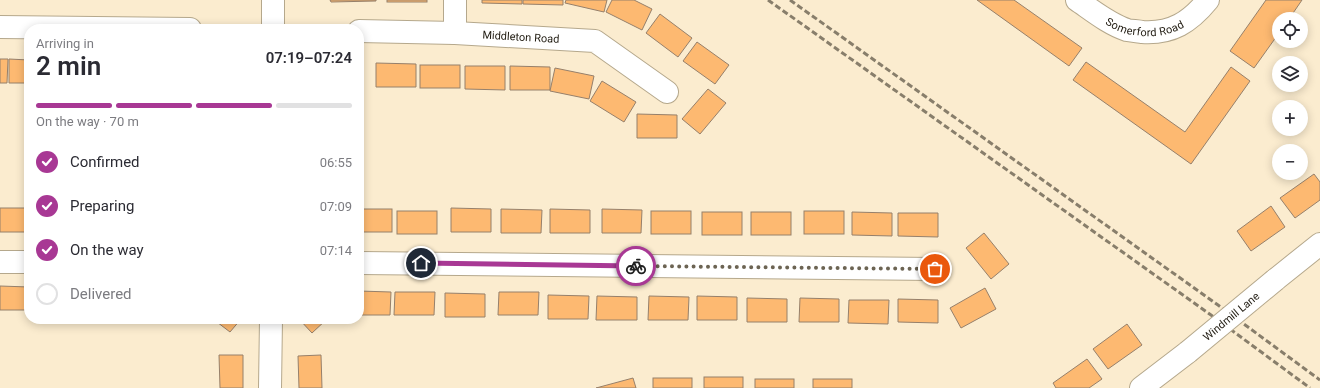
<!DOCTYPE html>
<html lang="en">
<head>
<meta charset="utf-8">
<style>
  :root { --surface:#fff; --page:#f7f7f7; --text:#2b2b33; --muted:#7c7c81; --line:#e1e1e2; --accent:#a83894 }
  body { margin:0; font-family:Roboto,sans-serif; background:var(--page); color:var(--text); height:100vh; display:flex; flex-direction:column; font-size:15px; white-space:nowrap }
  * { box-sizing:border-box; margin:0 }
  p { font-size:13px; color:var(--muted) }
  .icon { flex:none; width:22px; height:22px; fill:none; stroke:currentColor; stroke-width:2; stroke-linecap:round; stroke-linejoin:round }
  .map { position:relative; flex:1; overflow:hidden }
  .side { position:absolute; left:24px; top:24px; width:340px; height:300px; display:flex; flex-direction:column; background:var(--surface); border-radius:16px; box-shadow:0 2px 10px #0003 }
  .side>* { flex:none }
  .fabs { position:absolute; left:1272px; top:12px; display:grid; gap:8px }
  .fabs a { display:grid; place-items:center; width:36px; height:36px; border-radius:50%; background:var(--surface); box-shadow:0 2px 10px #0003; font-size:20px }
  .pin { position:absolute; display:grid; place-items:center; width:34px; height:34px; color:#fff; margin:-17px; border:2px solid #fff; border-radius:50%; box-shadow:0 1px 4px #0007 }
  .courier { position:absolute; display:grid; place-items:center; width:40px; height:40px; margin:-20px; border:3px solid #a83894; border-radius:50%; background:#fff; color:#222; box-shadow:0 1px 5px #0007 }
  .overview em { font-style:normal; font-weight:600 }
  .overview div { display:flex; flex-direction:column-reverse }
  .overview { display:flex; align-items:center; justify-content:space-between; height:68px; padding:0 12px }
  h1 { font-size:26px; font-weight:600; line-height:30px }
  .bar { display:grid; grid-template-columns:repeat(4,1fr); gap:6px 4px; align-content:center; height:48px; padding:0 12px }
  .bar i { height:5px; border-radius:3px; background:var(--line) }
  .bar .on { background:var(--accent) }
  .bar p { grid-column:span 4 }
  ol { padding:0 12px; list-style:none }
  li { display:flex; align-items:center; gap:12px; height:44px }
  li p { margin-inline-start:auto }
  li .icon { padding:4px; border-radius:50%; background:var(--accent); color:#fff; stroke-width:4 }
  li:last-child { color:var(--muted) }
  li i { width:22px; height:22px; border:2px solid var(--line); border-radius:50% }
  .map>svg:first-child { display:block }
  .building { fill:#fdb971; stroke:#96806b }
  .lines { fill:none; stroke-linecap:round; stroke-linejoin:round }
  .minor-casing { stroke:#b5a88c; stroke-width:24 }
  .tertiary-casing { stroke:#b5a88c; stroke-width:24 }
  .minor { stroke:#fff; stroke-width:22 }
  .tertiary { stroke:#fff; stroke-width:22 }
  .rail { stroke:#887e6b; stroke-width:3; stroke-dasharray:6 3; stroke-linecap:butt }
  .tertiary-bridge-casing { stroke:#b5a88c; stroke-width:24; stroke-linecap:butt }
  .tertiary-bridge { stroke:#fff; stroke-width:22 }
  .done { stroke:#6c6453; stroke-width:4; stroke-dasharray:0 7.2 }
  .route { stroke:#a83894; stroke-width:5 }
  .labels { text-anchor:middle; stroke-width:3.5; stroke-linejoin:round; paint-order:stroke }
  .street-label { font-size:11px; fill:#1f1a10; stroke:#fefbf5 }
</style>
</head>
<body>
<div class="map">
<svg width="1320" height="388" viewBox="0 0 1320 388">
  <rect width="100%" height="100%" fill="#fbeccf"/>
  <g class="building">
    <polygon points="330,0 376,0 376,1 331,2"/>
    <rect x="387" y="0" width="40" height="2"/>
    <polygon points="482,0 522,0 522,4 482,3"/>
    <polygon points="523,0 563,0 563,5 523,4"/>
    <polygon points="566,0 607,0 604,12 565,3"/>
    <polygon points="612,0 634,0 652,9 642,30 606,12"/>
    <polygon points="977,0 1014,0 1082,48 1069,66"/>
    <polygon points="1266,0 1302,0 1289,19 1279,19 1279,33 1254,68 1230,51"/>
    <polygon points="660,14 692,38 678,57 646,33"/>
    <polygon points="697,42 729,65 715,84 683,61"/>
    <polygon points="0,59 8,59 7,83 0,83"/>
    <polygon points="9,59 29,60 29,83 9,83"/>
    <polygon points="1086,62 1185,132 1231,67 1250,81 1191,164 1073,80"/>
    <polygon points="376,63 416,64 416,87 376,87"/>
    <rect x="420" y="65" width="40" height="23"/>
    <polygon points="465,66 505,66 505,90 465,89"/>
    <polygon points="510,66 550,67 550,90 510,90"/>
    <polygon points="555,68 594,76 589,99 550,91"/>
    <polygon points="602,81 636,102 624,122 590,101"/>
    <polygon points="708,89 726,103 700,134 682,119"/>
    <polygon points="637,114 677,115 677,138 637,138"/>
    <polygon points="1314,174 1320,182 1320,200 1295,218 1280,198"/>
    <polygon points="1271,206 1285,227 1251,251 1237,231"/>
    <rect x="0" y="208" width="29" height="24"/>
    <polygon points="451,208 491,209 491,232 451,232"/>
    <rect x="359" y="209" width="33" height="23"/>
    <polygon points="501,209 542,210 541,233 501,233"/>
    <polygon points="550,209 590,210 590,233 550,233"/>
    <polygon points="602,209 642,210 641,233 602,233"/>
    <rect x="397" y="211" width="40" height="23"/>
    <rect x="651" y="211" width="40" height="23"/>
    <rect x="804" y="211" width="40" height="23"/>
    <rect x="702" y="212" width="40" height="23"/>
    <rect x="751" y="212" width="40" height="23"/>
    <polygon points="852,212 892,213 892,236 852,235"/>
    <polygon points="898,213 938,213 938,237 898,236"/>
    <polygon points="984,233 1009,264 991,279 966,248"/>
    <polygon points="0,286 29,287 29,310 0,310"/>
    <polygon points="985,288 996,309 961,328 950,308"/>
    <polygon points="359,291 391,292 390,315 359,315"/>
    <polygon points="395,292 435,292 434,315 394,315"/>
    <polygon points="499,292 539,292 538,315 498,315"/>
    <polygon points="445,293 485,294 485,317 445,317"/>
    <polygon points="548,295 589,296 588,319 548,319"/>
    <polygon points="597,296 637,297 637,320 596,320"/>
    <polygon points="649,296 689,297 688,320 648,320"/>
    <polygon points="697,296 737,297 737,320 697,320"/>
    <polygon points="747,298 787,299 787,322 747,322"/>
    <polygon points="800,298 839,299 839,322 799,322"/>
    <polygon points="898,299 938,300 938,323 898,322"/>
    <polygon points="849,300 889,300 888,324 848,323"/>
    <polygon points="213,319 241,319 230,332"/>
    <polygon points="299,319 327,319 312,333"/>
    <polygon points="1127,324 1142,345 1108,369 1093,349"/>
    <polygon points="219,355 243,355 243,388 220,388"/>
    <polygon points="321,355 322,388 299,388 298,356"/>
    <polygon points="1087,359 1102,379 1089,388 1056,388 1053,383"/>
    <rect x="704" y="377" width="39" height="11"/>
    <polygon points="633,378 636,388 596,388"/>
    <rect x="653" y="378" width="39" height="10"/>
    <rect x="755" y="379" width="39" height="9"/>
    <rect x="813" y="379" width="39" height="9"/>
  </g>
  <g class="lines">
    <defs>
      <g id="minor">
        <path id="s1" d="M1077,0C1093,11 1109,24 1127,30C1132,31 1138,31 1142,32C1172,34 1190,22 1208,0"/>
        <polyline points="0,27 190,29"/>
        <polyline points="273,29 273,0"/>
        <path id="s2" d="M359,31L455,33L595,41L667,92"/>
        <polyline points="455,33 455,0"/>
        <polyline points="0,262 29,262"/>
        <polyline points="359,263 935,269"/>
        <polyline points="270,388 271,319"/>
      </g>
      <g id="tertiary">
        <polyline points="1275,280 1320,244"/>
        <polyline points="1141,388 1188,352"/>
      </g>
    </defs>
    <use href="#minor" class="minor-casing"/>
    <use href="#tertiary" class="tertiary-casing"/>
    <use href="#minor" class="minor"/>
    <use href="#tertiary" class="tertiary"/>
    <g class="rail">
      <polyline points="768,0 1211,315 1310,388"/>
      <polyline points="790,0 1218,305 1320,380"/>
    </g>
    <defs>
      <g id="tertiary-bridge">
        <path id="s3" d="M1188,352L1275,280"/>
      </g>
    </defs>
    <use href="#tertiary-bridge" class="tertiary-bridge-casing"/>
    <use href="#tertiary-bridge" class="tertiary-bridge"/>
  </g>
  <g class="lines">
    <polyline class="done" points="636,266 935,269"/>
    <polyline class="route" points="421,263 636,266"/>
  </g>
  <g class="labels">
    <g class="street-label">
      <text dy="4" stroke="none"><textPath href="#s1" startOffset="76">Somerford Road</textPath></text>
      <text dy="4" stroke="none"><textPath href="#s2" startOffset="162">Middleton Road</textPath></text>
      <text dy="4" stroke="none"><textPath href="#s3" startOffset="56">Windmill Lane</textPath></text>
    </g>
  </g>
</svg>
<div class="fabs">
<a><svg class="icon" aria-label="locate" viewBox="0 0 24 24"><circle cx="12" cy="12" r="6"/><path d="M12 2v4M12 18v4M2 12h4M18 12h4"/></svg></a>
<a><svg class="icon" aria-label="layers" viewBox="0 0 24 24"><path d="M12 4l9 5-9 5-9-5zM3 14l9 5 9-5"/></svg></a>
<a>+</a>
<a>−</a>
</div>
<div class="pin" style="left:935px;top:269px;background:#ea580c"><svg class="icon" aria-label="bag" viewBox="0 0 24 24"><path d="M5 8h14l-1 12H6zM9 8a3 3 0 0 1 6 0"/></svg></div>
<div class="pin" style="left:421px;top:263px;background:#1f2937"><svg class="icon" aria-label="home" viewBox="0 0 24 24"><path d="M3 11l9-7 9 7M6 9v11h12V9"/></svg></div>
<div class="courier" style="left:636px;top:266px"><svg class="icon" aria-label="bike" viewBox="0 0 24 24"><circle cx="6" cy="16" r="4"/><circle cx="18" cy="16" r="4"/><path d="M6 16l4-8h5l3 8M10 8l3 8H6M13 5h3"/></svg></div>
<section class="side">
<div class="overview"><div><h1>2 min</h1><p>Arriving in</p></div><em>07:19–07:24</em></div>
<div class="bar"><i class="on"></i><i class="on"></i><i class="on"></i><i></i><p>On the way · 70 m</p></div>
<ol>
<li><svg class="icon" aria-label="check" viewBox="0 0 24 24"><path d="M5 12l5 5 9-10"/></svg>Confirmed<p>06:55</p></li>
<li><svg class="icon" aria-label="check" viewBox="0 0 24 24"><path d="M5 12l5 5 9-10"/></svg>Preparing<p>07:09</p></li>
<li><svg class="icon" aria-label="check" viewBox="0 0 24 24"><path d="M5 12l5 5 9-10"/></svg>On the way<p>07:14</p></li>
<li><i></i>Delivered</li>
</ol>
</section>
</div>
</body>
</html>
